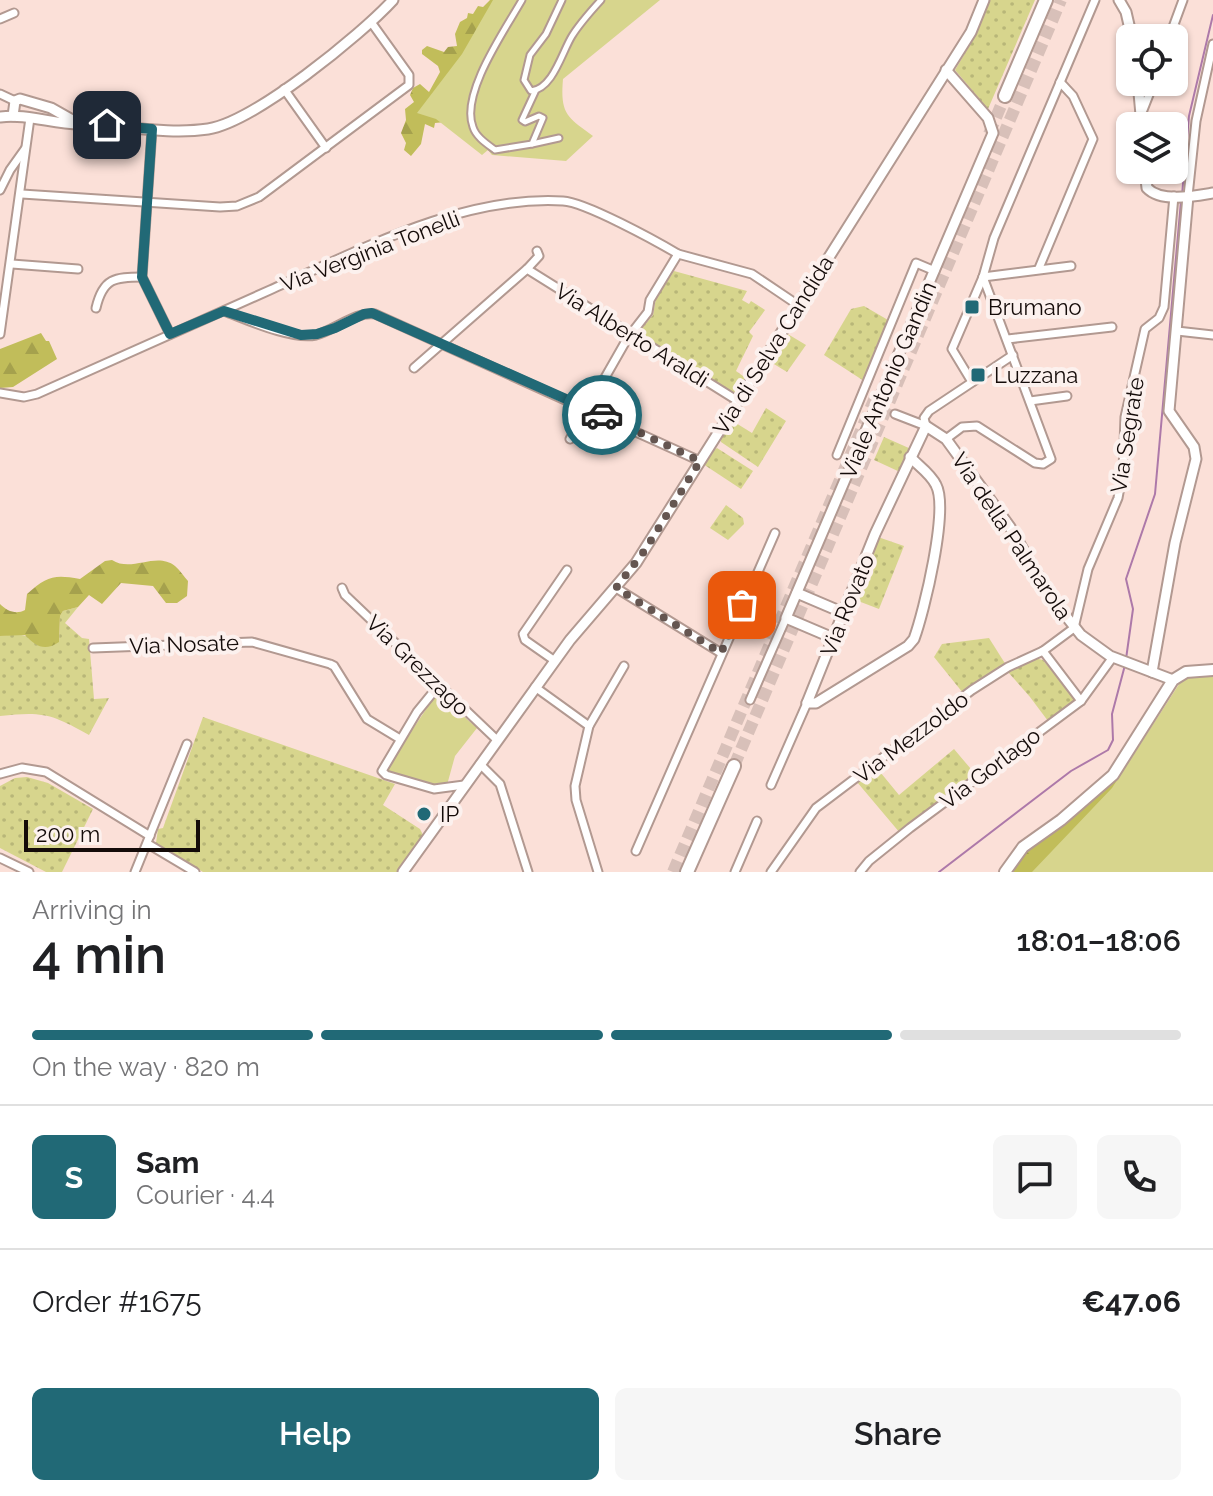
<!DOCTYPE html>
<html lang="en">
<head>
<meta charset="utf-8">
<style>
  :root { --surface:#fff; --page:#f6f6f6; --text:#202124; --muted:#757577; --line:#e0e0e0; --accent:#216976 }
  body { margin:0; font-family:Raleway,sans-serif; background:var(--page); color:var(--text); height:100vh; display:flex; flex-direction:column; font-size:30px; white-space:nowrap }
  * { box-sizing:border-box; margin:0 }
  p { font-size:26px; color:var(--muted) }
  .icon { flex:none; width:44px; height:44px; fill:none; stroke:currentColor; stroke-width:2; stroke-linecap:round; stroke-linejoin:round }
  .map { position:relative; height:872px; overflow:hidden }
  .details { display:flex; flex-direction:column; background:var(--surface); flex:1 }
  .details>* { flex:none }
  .controls { position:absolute; left:1116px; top:24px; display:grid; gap:16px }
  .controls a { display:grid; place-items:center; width:72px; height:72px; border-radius:12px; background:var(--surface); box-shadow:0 2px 6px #0004; font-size:40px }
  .scale { position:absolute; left:24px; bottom:20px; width:176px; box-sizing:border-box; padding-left:8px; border:4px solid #140b09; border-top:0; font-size:22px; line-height:28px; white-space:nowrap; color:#140b09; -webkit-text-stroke:6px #fcf1ee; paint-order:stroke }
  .pin { position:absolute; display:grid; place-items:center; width:68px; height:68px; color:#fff; margin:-34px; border-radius:16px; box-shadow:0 4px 12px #0006 }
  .courier { position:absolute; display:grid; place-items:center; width:80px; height:80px; margin:-40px; border:6px solid #216976; border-radius:50%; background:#fff; color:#222; box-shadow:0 2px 10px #0007 }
  .summary em { font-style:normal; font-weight:600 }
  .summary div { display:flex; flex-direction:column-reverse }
  .summary { display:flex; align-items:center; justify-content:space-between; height:136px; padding:0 32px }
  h1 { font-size:52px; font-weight:600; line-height:60px }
  .bar { display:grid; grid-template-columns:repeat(4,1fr); gap:12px 8px; align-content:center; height:96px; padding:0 32px }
  .bar i { height:10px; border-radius:6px; background:var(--line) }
  .bar .on { background:var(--accent) }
  .bar p { grid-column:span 4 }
  .line { display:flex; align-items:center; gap:20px; padding:0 32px; border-top:2px solid var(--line) }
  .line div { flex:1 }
  .round { display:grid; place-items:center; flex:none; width:84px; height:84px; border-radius:12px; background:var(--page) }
  .action { display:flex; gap:16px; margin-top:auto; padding:16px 32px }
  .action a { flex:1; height:92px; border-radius:12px; background:var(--accent); color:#fff; font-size:32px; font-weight:600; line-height:92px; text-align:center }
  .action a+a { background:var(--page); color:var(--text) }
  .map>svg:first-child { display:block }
  .grass { fill:url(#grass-dots) }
  .forest { fill:url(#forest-firs) }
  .green { fill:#d7d58d }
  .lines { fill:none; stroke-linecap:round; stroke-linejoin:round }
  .stream { stroke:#ad79a9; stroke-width:2 }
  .motorway-tunnel { stroke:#d8c0b9; stroke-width:12; stroke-dasharray:12 6; stroke-linecap:butt }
  .pedestrian-casing { stroke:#b29991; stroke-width:9 }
  .minor-casing { stroke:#b29991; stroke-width:11 }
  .tertiary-casing { stroke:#b29991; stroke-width:13 }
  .secondary-casing { stroke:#b29991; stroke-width:14 }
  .motorway-casing { stroke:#b29991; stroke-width:16 }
  .pedestrian { stroke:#fff; stroke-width:5 }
  .minor { stroke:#fff; stroke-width:7 }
  .tertiary { stroke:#fff; stroke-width:9 }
  .secondary { stroke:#fff; stroke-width:10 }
  .motorway { stroke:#fff; stroke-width:12 }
  .done { stroke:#655651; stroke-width:8; stroke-dasharray:0 14.4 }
  .route { stroke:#216976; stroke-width:10 }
  .poi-dot { fill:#216976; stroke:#fcf1ee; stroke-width:3 }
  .labels { text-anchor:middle; stroke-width:8; stroke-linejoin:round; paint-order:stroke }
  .street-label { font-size:22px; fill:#140b09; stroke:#fcf1ee }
  .poi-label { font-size:22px; fill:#140b09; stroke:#fcf1ee; text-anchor:start }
</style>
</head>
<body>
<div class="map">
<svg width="1213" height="872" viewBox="0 0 1213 872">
  <defs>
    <pattern id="grass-dots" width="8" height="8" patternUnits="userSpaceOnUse" patternTransform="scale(2)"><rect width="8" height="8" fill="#d7d58d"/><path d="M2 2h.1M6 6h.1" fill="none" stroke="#b8b678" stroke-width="1.8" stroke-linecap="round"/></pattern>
    <pattern id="forest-firs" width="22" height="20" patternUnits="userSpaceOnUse" patternTransform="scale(2)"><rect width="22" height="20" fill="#c1bd5a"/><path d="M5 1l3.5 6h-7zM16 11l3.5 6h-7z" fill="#a5a14d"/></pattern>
  </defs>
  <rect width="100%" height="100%" fill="#fbe0d8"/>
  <g class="grass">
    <polygon points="990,0 1035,0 988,109 955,70 977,33"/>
    <polygon points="674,271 747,291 742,300 749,304 751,301 765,310 749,332 753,336 736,371 747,379 736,396 638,333 653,315 656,298"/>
    <polygon points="864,306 888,320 864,381 824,355 851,309"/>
    <polygon points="786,333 806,345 787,372 769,361"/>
    <polygon points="766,408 786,421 758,467 721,442 721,436 731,420 752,433"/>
    <polygon points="884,437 911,449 900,472 874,460"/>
    <polygon points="717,448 753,471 741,489 703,464 707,455"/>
    <polygon points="726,505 743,518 744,524 728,540 710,528"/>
    <polygon points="878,537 904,546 879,609 853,599"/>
    <path d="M78,607L65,623L82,638L89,639L94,699L109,698L89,735C52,714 43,711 0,716V636L16,634L59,642L60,616L63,611Z"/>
    <polygon points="989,638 1006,665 963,693 934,657 942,644"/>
    <polygon points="1034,658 1043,660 1076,701 1048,721 1030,697 1008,672"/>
    <polygon points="203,717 395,784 383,805 420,829 424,837 398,872 203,872 156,843 158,829 163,828"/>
    <polygon points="954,749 976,775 900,833 857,782 876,767 899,795"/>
    <polygon points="27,777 48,783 93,809 62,872 46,872 0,848 0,786 15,778"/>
  </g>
  <g class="forest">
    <polygon points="490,0 510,0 445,122 435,123 434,128 425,124 421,144 411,156 404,150 406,143 401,133 406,120 405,109 414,102 410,95 413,88 420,84 429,92 440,72 438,66 422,54 422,50 427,46 444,52 448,47 457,46 455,34 460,22 467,18 468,13 473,14 478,6 483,7"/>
    <polygon points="41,333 46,341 49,341 57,359 13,387 0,388 0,349"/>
    <path d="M112,560C132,573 156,551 175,566C180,570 184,577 188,581L187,596L177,603H166L153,586L121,583L102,604L89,595L78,607L63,611L60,616L59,642C44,652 36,646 25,635L0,636V604C7,611 16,615 25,610L27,594C47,576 54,574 80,579L105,561Z"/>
    <polygon points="1126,765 1138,775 1213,872 1013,872 1029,847 1103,790"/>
  </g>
  <g class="green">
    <path d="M493,0H660L563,79C560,114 567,117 593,136L566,161L492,155L488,150L482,155L436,119L417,113L462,54Z"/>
    <polygon points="1213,675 1213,872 1032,872 1112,788 1183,678"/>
    <polygon points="437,693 477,728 455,756 447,785 437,785 389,773 386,769"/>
  </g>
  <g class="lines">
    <g class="stream">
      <polyline points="1182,195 1189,116 1213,15"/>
      <polyline points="1126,659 1133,609 1126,579 1155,494 1181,201"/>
      <polyline points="939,872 1071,771 1108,750 1113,740 1112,714 1125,665"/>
    </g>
    <g class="motorway-tunnel">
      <polyline points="989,134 1005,96"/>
      <polyline points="734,766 1061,0"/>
      <polyline points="673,872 877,393"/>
    </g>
    <defs>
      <g id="pedestrian">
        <path d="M522,0C505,30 460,94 473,127C476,137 487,144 495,150L532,144L543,118L539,116L525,122L522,120L535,92"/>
        <path d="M562,0L546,34L530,55L524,80L531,91C553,89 562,52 572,36C580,23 591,11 601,0"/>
        <polyline points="532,144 559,138"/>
      </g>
      <g id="minor">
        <polyline points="0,19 14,13"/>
        <polyline points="1169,38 1183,0"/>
        <polyline points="284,89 326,148"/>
        <polyline points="0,94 15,101"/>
        <polyline points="1143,110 1154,82"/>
        <polyline points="152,129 142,277 170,334"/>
        <polyline points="0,190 10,170 25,149"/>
        <polyline points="22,194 220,207 237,206 259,197 409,85 409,75 371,22"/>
        <polyline points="1188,196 1196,121 1213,44"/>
        <polyline points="678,254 752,274 798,305"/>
        <polyline points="12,264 78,269"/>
        <polyline points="1039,268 1093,139 1073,96 1060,82"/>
        <polyline points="527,269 539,256 537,251"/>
        <polyline points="983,277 1071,266"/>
        <path d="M96,308C103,278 115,277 142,277"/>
        <path d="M224,311C248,320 291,340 316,335C335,330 356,311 375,314L700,461"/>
        <polyline points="1177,331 1213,335"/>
        <polyline points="0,334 30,118"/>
        <polyline points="1008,339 1112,327"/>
        <polyline points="414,368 527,269 738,401"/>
        <polyline points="972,382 952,349 983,277 994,238 1095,0"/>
        <path d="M0,393L24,397L37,394C115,359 193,325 270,290C360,250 462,195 563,201C585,202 656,241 678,254L650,300L648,312L627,339L570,439"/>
        <polyline points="1030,401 1067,396"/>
        <polyline points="895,414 926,426 924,418 929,411 1013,355"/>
        <polyline points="946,439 962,427 977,426 1035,463 1043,464 1051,459 983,277"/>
        <polyline points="837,455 916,263 935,271"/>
        <polyline points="342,588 345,595 497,740"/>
        <polyline points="616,588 721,653"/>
        <polyline points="93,648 252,642 330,664 334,666 367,719 400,739"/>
        <polyline points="1043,651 1081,701"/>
        <polyline points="555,661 525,640 523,634 567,570"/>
        <polyline points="439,685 417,712 382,771 386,775 434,789 464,785"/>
        <polyline points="535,687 589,726"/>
        <polyline points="750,700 786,618"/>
        <polyline points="480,764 500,784 528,872"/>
        <polyline points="0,774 22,768 46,772 150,836"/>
        <polyline points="771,785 807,703"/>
        <polyline points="148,844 195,872"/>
        <polyline points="636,851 775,533"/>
        <polyline points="0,858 29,872"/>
        <polyline points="135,872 187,744"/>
        <polyline points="598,872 576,800 575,786 589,726 624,666"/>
        <polyline points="735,872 757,821"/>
        <polyline points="771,872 816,808 972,690 1008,667 1043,651 1074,628 1088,569 1118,498 1123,471 1125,417 1145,329 1159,318 1164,307 1174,196"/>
        <polyline points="860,872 869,861 910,828 1081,701 1113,657"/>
      </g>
      <g id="tertiary">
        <polyline points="1119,0 1126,12 1132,38"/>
        <polyline points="1138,82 1142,126"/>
        <polyline points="13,116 15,101 20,99 51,108 74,121"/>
        <path d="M0,117C26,113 53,124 79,124C121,125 167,135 208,129C254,122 361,35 393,0"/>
        <path d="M1145,170L1147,188C1161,203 1195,196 1213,193"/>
        <polyline points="797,593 844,613"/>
        <polyline points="833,638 786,618 993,133 988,118 946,70"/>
        <polyline points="1152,672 1175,543 1196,459 1194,447 1169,411 1188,196"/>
        <polyline points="807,703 875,534 926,426 946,439 1010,527 1050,596 1081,635 1110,656 1173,680"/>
        <path d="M807,703H816L908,646L914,639C924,612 949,509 936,485C931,474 919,466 910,457"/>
        <polyline points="403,872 570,640 636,563 971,32 984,0"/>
      </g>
      <polyline id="secondary" points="1005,872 1023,847 1061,820 1113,775 1173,680 1186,672 1213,670"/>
      <g id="motorway">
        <polyline points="1005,96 1046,0"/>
        <polyline points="687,872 734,766"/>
      </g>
    </defs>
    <use href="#pedestrian" class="pedestrian-casing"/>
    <use href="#minor" class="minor-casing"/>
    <use href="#tertiary" class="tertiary-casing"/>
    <use href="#secondary" class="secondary-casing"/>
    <use href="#motorway" class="motorway-casing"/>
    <use href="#pedestrian" class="pedestrian"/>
    <use href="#minor" class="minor"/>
    <use href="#tertiary" class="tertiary"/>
    <use href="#secondary" class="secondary"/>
    <use href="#motorway" class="motorway"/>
  </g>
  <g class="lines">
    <polyline class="done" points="602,415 700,461 645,550 616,588 721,653 742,605"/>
    <polyline class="route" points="107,125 152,129 142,277 170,334 224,311 301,335 317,334 335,328 364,314 372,313 602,415"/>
  </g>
  <g class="poi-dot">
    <rect x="964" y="299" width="16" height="16" rx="4"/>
    <rect x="970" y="367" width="16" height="16" rx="4"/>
    <circle cx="424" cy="814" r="8"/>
  </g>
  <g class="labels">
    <g class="street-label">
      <text transform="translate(370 251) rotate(-21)" y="8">Via Verginia Tonelli</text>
      <text transform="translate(632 335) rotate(32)" y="8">Via Alberto Araldi</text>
      <text transform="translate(773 345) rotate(-58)" y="8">Via di Selva Candida</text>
      <text transform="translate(888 380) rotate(-67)" y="8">Viale Antonio Gandin</text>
      <text transform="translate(1127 435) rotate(-81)" y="8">Via Segrate</text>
      <text transform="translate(1012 536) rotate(56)" y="8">Via della Palmarola</text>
      <text transform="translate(847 605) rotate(-68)" y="8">Via Rovato</text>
      <text transform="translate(184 644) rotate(-2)" y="8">Via Nosate</text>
      <text transform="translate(418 665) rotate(44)" y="8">Via Grezzago</text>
      <text transform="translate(911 737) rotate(-37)" y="8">Via Mezzoldo</text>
      <text transform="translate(990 768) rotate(-37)" y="8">Via Gorlago</text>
    </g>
    <g class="poi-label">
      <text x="988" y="315">Brumano</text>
      <text x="994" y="383">Luzzana</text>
      <text x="440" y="822">IP</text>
    </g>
  </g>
</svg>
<div class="controls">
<a><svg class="icon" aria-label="locate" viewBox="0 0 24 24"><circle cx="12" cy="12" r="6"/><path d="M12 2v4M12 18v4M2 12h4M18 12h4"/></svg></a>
<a><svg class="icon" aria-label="layers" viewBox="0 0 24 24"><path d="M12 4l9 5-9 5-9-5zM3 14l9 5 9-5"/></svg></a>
</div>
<div class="scale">200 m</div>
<div class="pin" style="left:742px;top:605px;background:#ea580c"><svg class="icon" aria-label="bag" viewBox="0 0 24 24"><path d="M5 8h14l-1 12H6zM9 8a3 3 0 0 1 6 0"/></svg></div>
<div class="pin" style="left:107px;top:125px;background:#1f2937"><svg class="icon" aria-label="home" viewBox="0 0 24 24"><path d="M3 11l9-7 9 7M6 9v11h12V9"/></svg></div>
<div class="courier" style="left:602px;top:415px"><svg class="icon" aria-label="car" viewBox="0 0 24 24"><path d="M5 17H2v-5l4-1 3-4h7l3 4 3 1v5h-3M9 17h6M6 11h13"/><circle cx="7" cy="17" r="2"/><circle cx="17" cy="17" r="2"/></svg></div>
</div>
<section class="details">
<div class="summary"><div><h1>4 min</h1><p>Arriving in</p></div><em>18:01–18:06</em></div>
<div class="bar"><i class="on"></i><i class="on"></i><i class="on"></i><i></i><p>On the way · 820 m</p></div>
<div class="line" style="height:144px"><b class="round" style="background:var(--accent);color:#fff">S</b><div><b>Sam</b><p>Courier · 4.4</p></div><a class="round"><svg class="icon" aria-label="chat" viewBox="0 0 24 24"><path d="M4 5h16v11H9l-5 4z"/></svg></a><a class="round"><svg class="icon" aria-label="phone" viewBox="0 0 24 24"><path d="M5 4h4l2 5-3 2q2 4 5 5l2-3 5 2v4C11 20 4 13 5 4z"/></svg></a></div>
<div class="line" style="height:104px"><div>Order #1675</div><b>€47.06</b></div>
<div class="action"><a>Help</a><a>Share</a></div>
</section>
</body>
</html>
